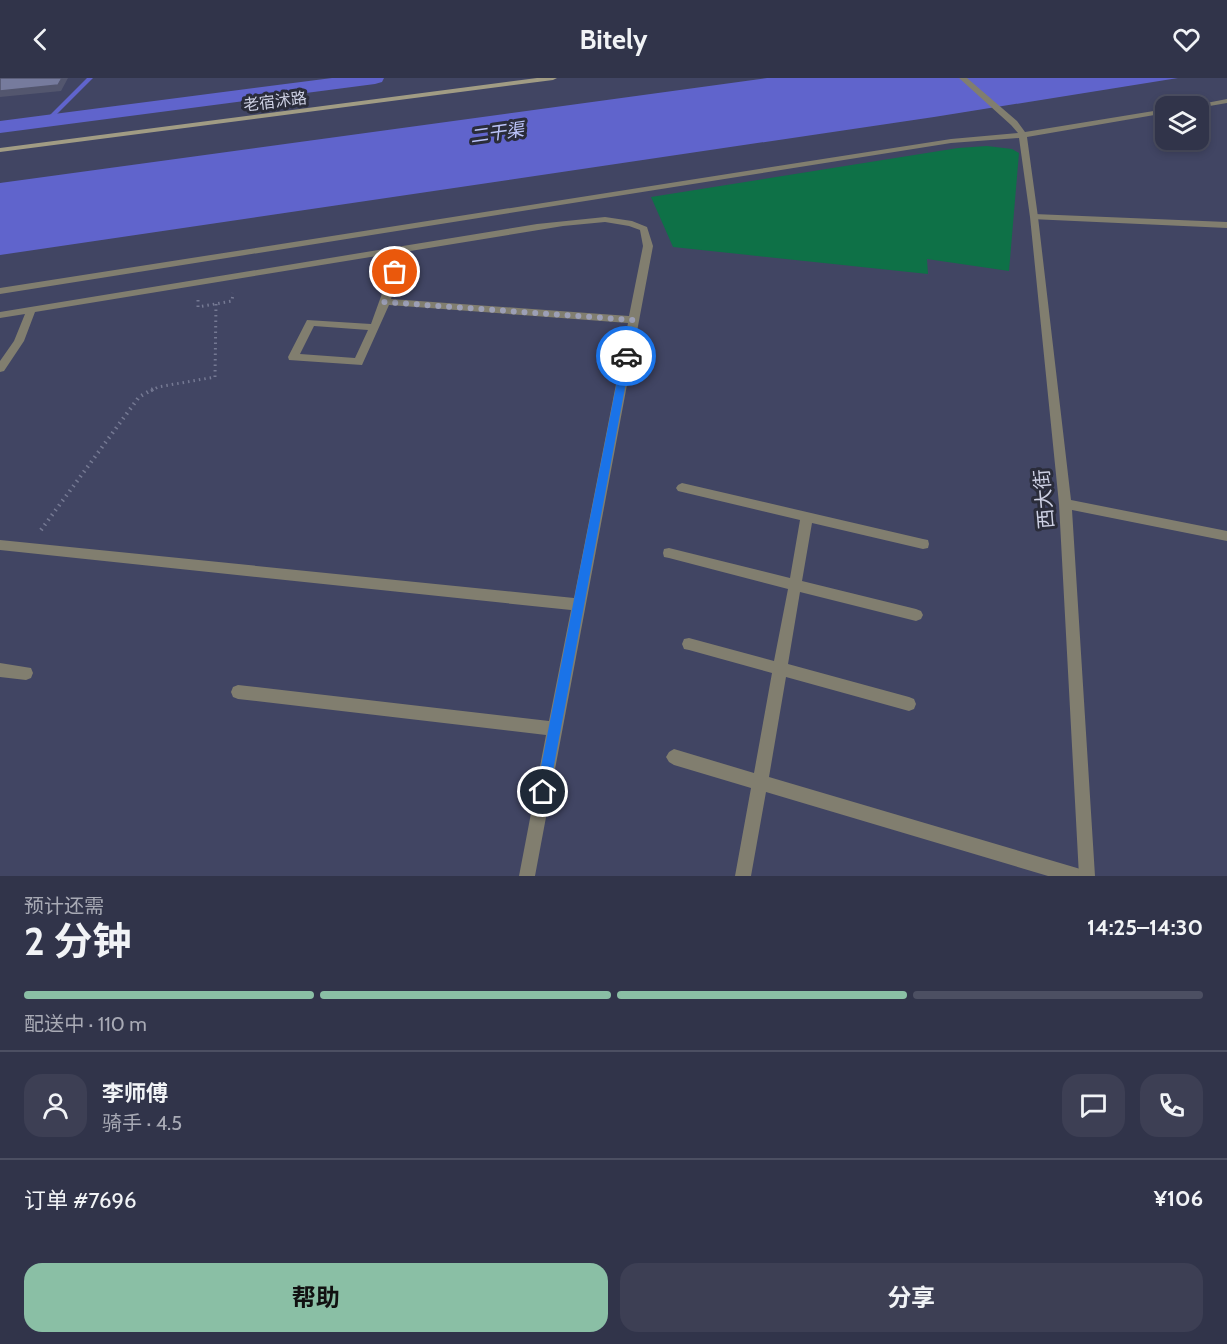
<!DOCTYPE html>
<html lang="zh">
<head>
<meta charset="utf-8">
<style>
  :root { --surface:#31344a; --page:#3d3f54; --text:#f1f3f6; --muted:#a8aab5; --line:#4c4f62; --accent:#8abfa5 }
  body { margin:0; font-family:Cabin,"Noto Sans SC",sans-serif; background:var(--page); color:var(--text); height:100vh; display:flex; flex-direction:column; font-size:22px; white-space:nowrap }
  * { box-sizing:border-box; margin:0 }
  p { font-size:20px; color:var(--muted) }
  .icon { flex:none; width:33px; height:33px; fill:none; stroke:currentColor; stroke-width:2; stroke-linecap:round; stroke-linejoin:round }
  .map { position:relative; height:798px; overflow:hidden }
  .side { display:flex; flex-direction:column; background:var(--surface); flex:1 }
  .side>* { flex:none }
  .buttons { position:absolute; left:1155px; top:18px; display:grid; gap:12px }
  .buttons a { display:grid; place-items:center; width:54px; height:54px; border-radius:12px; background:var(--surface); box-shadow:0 3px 9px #0003,0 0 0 2px var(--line); font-size:30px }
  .pin { position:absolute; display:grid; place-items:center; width:51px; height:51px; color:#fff; margin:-26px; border:3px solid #fff; border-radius:50%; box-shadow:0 2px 6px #0007 }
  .courier { position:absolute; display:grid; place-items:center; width:60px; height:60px; margin:-30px; border:4px solid #1a73e8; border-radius:50%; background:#fff; color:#222; box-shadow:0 2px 8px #0007 }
  .summary em { font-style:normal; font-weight:700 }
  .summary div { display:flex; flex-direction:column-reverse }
  .summary { display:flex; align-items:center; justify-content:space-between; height:102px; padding:0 24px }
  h1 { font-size:39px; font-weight:700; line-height:45px }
  .bar { display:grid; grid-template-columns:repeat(4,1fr); gap:9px 6px; align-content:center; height:72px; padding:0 24px }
  .bar i { height:8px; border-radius:4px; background:var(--line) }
  .bar .active { background:var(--accent) }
  .bar p { grid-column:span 4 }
  .line { display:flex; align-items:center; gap:15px; padding:0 24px; border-top:2px solid var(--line) }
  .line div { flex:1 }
  .round { display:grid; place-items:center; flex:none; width:63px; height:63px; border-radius:18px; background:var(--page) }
  .action { display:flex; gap:12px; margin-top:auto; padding:12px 24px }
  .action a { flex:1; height:69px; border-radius:18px; background:var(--accent); color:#111; font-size:24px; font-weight:700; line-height:69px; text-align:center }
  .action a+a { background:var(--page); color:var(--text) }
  header { display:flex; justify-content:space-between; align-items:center; height:78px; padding:0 24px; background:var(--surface); font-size:27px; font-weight:700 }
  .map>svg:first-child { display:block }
  .green { fill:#0e7147 }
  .water { fill:#6064cc }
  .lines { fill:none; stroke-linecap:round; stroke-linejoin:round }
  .stream { fill:#6064cc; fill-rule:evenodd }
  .canal { fill:#6064cc; fill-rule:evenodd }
  .path-far1 { stroke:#757993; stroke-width:3; stroke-dasharray:1.5 4; stroke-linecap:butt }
  .path { stroke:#757993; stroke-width:4; stroke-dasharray:1.5 4.5; stroke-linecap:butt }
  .service { fill:#817e6f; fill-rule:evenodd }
  .minor { fill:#817e6f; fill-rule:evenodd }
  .secondary { fill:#a19c84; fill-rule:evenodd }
  .shaded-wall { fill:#53566e }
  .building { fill:#767b9d; stroke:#53566e; stroke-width:1.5 }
  .route { fill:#1a73e8 }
  .done { stroke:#9c9fb6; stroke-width:6; stroke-dasharray:0 10.8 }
  .labels { text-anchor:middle; stroke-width:6; stroke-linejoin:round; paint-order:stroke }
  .far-street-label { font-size:16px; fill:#cdd0e3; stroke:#2a2c3a }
  .far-water-label { font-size:18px; font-style:italic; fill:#bcc4f9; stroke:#2a2c3a }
  .street-label { font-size:20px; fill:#cdd0e3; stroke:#2a2c3a }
</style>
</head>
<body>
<header><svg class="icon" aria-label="back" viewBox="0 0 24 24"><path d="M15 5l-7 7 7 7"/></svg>Bitely<svg class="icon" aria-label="heart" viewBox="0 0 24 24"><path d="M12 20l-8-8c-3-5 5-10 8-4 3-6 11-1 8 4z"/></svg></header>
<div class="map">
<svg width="1227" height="798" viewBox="0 0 1227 798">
  <rect width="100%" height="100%" fill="#414563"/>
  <polygon class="green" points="987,68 1012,71 1019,75 1009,193 927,181 928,196 673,169 651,119 958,70"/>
  <polygon class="water" points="767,0 1178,0 934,39 0,177 0,105"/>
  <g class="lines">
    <polygon class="stream" points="87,0 93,0 48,45 44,45 44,43"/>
    <polygon class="canal" points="332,0 384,0 382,4 375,6 0,55 0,43"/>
    <g class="path-far1">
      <polyline points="198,222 198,229 232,223 233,215"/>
      <polyline points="151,313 158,309 215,299 216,226"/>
    </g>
    <polyline class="path" points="41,452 139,319 153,311"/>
    <g class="service">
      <polygon points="1034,136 1227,144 1227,150 1031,141 1031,137"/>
      <path d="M605,139L632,143L647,149L653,168L535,798H519L546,657L238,621L233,619L231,614L233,609L238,607L549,643L571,532L0,472V462L574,520L628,245L389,227L362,287L289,282L288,279L307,242L371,246L388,199L389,176L35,234L24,263L4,293L0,294V283L14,263L25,236L0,240V234L537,146ZM605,144L629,148L640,152L643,168L629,238L391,221L398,199V175L563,148ZM314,248L368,252L355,280L300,276Z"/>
      <polygon points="682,405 923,461 928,462 929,466 928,470 923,471 812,445 802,503 916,531 921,533 923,537 921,541 916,543 800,514 788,586 909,619 914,621 916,626 914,631 909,633 786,599 769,699 1077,790 1083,792 1085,798 1048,798 766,714 751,798 735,798 751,710 674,687 669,684 666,679 669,674 674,671 754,695 772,595 689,572 684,571 682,566 684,561 689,560 774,583 788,511 669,480 664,479 663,475 664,471 669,470 790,500 800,442 678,413 676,410 678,407"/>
      <polygon points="0,585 31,590 33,595 31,600 26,602 0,599"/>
    </g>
    <g class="minor">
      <polygon points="959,0 967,0 1017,43 1025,54 1166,31 1166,35 1027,59 1038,139 1071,422 1227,453 1227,463 1072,432 1095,798 1079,798 1059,426 1030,139 1019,60 951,65 0,216 0,210 951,61 1018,55 1011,47"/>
      <polygon points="1227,21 1227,25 1198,30 1191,28"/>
    </g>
    <polygon class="secondary" points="537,0 557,0 553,2 0,74 0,70"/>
  </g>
  <polygon class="shaded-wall" points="62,0 68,0 61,13 0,19 0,13"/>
  <polygon class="building" points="0,0 62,0 58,7 0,13"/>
  <polygon class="route" points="626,275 631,278 549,714 547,719 543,721 538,719 536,714 622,278"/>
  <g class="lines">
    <polyline class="done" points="395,194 384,224 633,242 626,278"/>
  </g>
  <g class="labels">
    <g class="far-street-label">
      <text transform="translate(275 23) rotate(-7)" y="6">老宿沭路</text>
    </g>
    <g class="far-water-label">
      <text transform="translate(497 55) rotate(-8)" y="6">二干渠</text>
    </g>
    <g class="street-label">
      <text transform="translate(1044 421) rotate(-95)" y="7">西大街</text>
    </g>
  </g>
</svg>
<div class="buttons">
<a><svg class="icon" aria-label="layers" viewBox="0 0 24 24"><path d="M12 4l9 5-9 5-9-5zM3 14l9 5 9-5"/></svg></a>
</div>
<div class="pin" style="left:395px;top:194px;background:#ea580c"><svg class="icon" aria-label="bag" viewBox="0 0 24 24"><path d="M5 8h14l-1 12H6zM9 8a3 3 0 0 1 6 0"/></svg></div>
<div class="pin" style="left:543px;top:714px;background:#1f2937"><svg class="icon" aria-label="home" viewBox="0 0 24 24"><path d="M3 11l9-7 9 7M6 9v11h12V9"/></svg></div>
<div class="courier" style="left:626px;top:278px"><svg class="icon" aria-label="car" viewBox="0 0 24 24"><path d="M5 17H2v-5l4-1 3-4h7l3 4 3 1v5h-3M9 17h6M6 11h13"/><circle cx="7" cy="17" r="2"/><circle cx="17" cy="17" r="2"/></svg></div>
</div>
<section class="side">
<div class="summary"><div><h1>2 分钟</h1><p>预计还需</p></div><em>14:25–14:30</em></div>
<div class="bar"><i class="active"></i><i class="active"></i><i class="active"></i><i></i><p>配送中 · 110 m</p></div>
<div class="line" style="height:108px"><a class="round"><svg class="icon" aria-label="person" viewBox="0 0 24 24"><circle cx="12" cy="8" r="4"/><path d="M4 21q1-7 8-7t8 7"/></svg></a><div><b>李师傅</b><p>骑手 · 4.5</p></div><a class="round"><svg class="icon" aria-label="chat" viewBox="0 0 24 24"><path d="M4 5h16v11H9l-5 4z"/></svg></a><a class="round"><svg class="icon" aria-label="phone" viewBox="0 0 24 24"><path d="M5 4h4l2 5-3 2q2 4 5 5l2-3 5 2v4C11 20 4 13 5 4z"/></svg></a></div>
<div class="line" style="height:78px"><div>订单 #7696</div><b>¥106</b></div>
<div class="action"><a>帮助</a><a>分享</a></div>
</section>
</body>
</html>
